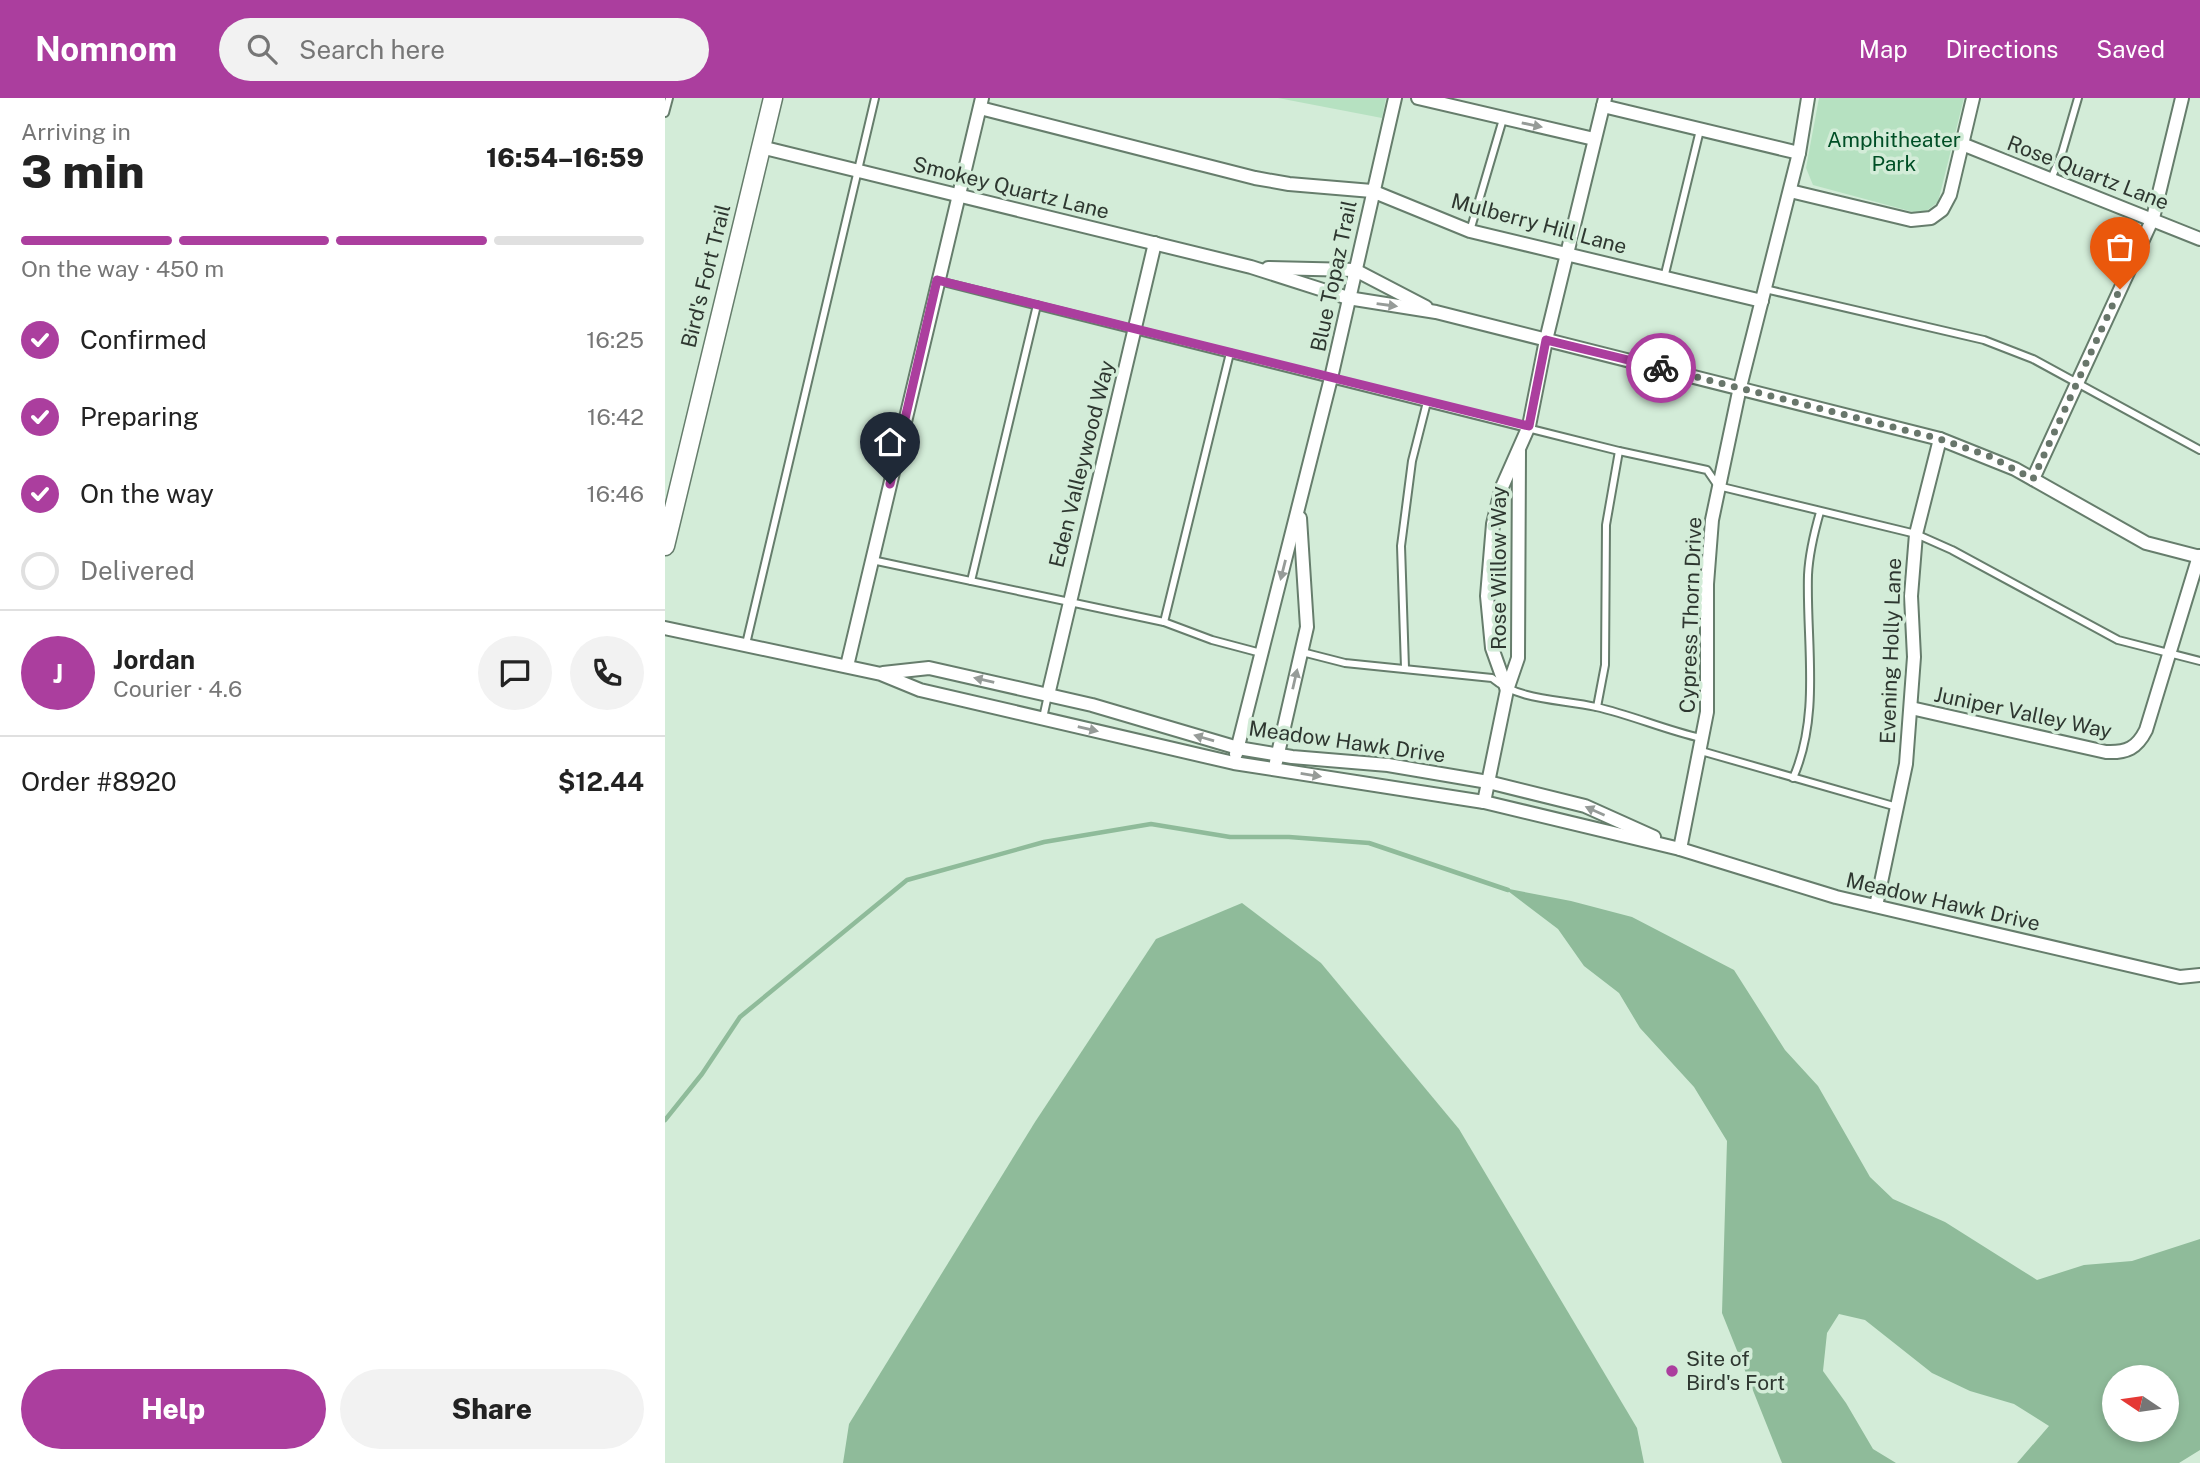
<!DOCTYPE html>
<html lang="en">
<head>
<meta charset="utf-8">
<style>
  :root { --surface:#fff; --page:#f2f2f2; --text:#222; --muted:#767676; --line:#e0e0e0; --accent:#ab3e9e }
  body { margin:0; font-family:"Public Sans",sans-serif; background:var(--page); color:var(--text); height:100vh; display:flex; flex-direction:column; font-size:26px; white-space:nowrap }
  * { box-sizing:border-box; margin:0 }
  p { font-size:23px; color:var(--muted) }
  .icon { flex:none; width:38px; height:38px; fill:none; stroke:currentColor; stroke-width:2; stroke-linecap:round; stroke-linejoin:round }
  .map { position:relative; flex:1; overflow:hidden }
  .drawer { display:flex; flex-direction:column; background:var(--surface); width:665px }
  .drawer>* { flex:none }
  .needle { width:46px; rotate:283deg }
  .fabs { position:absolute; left:1437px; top:1267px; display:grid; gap:14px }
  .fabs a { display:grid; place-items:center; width:77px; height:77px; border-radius:50%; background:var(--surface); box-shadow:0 4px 10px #0003; font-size:35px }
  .pin { position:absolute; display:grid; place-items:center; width:60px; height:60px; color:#fff; margin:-72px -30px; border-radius:50% 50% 50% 0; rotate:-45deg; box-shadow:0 0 7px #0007 }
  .pin .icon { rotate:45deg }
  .courier { position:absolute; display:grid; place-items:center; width:70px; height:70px; margin:-35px; border:5px solid #ab3e9e; border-radius:50%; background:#fff; color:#222; box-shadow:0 2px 9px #0007 }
  .head em { font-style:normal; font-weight:800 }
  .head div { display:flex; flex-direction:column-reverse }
  .head { display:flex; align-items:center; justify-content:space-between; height:119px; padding:0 21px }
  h1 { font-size:46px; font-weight:800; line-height:52px }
  .bar { display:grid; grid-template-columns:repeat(4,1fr); gap:10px 7px; align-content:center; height:84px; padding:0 21px }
  .bar i { height:9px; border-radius:5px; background:var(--line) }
  .bar .on { background:var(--accent) }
  .bar p { grid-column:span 4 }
  .line { display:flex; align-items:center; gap:18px; padding:0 21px; border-top:2px solid var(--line) }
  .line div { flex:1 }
  .round { display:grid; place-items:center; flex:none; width:74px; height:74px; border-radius:37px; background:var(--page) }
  ol { padding:0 21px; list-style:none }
  li { display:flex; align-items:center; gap:21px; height:77px }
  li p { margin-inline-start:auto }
  li .icon { padding:7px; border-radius:50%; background:var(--accent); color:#fff; stroke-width:4 }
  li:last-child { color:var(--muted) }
  li i { width:38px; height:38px; border:4px solid var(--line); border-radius:50% }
  .primary-button { display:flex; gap:14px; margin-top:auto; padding:14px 21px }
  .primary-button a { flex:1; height:80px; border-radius:42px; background:var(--accent); color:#fff; font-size:28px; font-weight:800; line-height:80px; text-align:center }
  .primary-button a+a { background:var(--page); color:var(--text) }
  header { display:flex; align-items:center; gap:42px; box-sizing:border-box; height:98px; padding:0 35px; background:var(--accent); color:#fff }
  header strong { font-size:33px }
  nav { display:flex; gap:38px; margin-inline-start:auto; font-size:24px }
  .search { width:490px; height:63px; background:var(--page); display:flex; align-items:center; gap:18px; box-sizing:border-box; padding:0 24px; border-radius:38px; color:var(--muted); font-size:26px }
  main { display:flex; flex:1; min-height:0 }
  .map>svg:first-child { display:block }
  .green { fill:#b6e1c1 }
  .water { fill:#8fbb9a; fill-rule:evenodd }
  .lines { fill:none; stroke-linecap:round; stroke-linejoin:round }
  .stream { stroke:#8fbb9a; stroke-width:4.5 }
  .lane-casing { stroke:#667d6c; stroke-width:10 }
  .street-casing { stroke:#667d6c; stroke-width:16 }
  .secondary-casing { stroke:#667d6c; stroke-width:21 }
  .lane { stroke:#fff; stroke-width:6 }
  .street { stroke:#fff; stroke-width:12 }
  .secondary { stroke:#fff; stroke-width:18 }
  .oneway { fill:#969b98 }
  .done { stroke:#68766b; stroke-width:7; stroke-dasharray:0 12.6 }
  .route { stroke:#ab3e9e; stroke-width:9 }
  .poi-dot { fill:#ab3e9e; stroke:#d3ecd8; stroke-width:2.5 }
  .labels { text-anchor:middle; stroke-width:7; stroke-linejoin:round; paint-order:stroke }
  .park-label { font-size:21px; fill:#004f26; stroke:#d3ecd8 }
  .street-label { font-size:21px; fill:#2e3730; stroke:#d3ecd8 }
  .poi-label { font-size:21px; fill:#2e3730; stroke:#d3ecd8; text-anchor:start }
</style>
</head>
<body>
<header>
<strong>Nomnom</strong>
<div class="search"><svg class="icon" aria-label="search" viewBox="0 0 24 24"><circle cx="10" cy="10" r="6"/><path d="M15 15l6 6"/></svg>Search here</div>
<nav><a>Map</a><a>Directions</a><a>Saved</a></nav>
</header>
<main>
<section class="drawer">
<div class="head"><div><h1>3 min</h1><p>Arriving in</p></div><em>16:54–16:59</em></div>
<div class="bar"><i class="on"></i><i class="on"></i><i class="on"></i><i></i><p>On the way · 450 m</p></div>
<ol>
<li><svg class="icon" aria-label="check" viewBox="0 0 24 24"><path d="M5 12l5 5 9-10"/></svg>Confirmed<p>16:25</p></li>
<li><svg class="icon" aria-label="check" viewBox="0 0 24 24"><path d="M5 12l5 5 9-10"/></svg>Preparing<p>16:42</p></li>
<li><svg class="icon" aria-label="check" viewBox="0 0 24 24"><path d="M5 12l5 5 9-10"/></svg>On the way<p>16:46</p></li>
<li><i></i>Delivered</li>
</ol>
<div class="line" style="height:126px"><b class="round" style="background:var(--accent);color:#fff">J</b><div><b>Jordan</b><p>Courier · 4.6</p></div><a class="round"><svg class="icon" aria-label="chat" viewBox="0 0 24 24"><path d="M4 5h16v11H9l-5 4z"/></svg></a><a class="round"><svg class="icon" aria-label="phone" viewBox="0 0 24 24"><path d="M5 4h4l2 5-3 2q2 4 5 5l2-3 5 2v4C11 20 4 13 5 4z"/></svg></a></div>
<div class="line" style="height:91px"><div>Order #8920</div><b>$12.44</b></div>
<div class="primary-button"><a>Help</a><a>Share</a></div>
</section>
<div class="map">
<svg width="1535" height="1365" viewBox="0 0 1535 1365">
  <rect width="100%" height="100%" fill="#d3ecd8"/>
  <g class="green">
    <polygon points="613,0 721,0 717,20"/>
    <polygon points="1154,0 1299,0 1273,104 1260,114 1252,115 1148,87 1141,70"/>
  </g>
  <g class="water">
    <path d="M839,790L906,803L967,819L1069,872L1120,952L1153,988L1205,1079L1228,1101L1280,1124L1372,1182L1419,1167L1467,1163L1535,1141V1352L1514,1365H1352L1384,1328L1349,1306L1305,1293L1267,1275L1200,1222L1174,1216L1162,1235L1158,1273L1181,1305L1208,1351L1231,1365H1117L1057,1215L1062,1043L1029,989L975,930L954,895L919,868L893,831ZM1502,1279V1332H1449V1279Z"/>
    <polygon points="577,805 656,865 794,1031 972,1330 979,1365 178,1365 184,1326 370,1024 491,841"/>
  </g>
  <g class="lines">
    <polyline class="stream" points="0,1022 37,976 75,919 242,782 379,744 486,726 565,739 624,739 704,745 843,792"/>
    <defs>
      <g id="lane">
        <polyline points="0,15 4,0"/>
        <polyline points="1386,81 1397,55 1413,0"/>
        <polyline points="805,133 838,21"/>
        <polyline points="999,180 1035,32"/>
        <polyline points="274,183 954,353 1042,372 1053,388 1251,436 1287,452 1453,542 1535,563"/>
        <polyline points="1100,191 1319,242 1368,261 1535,352"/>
        <polyline points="207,462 499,524 547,542 596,555"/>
        <polyline points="306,483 372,207"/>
        <polyline points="499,524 565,255"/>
        <polyline points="81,546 210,0"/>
        <path d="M637,554L680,565L827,580C854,603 897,601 931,609C967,617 1000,632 1036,640"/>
        <polyline points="740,570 736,448 747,363 762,304"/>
        <polyline points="932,609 940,567 941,427 954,353"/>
        <polyline points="378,620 383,597"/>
        <polyline points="1036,653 1232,709"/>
        <path d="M1128,680C1156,617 1141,544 1143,477C1144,456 1149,435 1155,414"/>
      </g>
      <g id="street">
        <polyline points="753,0 929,41"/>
        <polyline points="938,8 1134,55"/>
        <polyline points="315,10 590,80 624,86 707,93 805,133 1097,203"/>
        <polyline points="1297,46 1535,141"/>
        <polyline points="96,49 586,169 683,200 771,214 1275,341 1350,371 1481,445 1535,459"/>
        <polyline points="1125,93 1246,122 1266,120 1277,112 1285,97 1308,0"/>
        <polyline points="603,170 690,172 761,209"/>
        <polyline points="1368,381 1488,120 1517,0"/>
        <polyline points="0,530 216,576 255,592 569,665 819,704 1015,751 1171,799 1515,879 1535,877"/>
        <polyline points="182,568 317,0"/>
        <polyline points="218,575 264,570 427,607 573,650 627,659 723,667 823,684 920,708 989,739"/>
        <polyline points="842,592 827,550 822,498 828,426 837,389 864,328 881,242 940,0"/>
        <polyline points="383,597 490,145"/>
        <path d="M1246,610L1441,654C1462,655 1472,650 1481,632L1534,458"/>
        <polyline points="571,656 666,280 730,0"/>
        <polyline points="611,664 642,529 635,420"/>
        <polyline points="819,704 842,592 853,560 854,353"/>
        <polyline points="1015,751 1042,614 1042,486 1047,422 1075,289 1134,55 1143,0"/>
        <polyline points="1211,808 1241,666 1249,559 1246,498 1251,436 1275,341"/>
      </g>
      <polyline id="secondary" points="0,448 108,0"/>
    </defs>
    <use href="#lane" class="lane-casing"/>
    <use href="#street" class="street-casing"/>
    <use href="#secondary" class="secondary-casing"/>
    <use href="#lane" class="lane"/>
    <use href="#street" class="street"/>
    <use href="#secondary" class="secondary"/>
  </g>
  <defs><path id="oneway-solid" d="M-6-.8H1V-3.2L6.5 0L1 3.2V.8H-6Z" transform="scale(1.75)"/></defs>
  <g class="oneway">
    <use href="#oneway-solid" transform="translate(867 27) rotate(12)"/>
    <use href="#oneway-solid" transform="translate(722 207) rotate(8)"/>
    <use href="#oneway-solid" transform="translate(618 472) rotate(104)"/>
    <use href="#oneway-solid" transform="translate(630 581) rotate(-77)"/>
    <use href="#oneway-solid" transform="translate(319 582) rotate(-167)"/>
    <use href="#oneway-solid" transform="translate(423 631) rotate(13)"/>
    <use href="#oneway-solid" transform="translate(539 640) rotate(-164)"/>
    <use href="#oneway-solid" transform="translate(646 677) rotate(9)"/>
    <use href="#oneway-solid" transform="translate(930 713) rotate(-156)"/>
  </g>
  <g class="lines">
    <polyline class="done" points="996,270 1275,341 1324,358 1368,381 1455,191"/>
    <polyline class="route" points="225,386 272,182 864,328 881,242 996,270"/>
  </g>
  <circle class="poi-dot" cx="1007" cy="1273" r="7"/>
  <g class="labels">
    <g class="park-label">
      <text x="1229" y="49">Amphitheater<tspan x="1229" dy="24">Park</tspan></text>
    </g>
    <g class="street-label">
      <text transform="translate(1423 75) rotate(21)" y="7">Rose Quartz Lane</text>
      <text transform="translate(346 90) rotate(14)" y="7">Smokey Quartz Lane</text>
      <text transform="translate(874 126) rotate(15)" y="7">Mulberry Hill Lane</text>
      <text transform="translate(41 178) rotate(-76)" y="7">Bird's Fort Trail</text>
      <text transform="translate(669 178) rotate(-78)" y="7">Blue Topaz Trail</text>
      <text transform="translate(417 366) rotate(-76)" y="7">Eden Valleywood Way</text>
      <text transform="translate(834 470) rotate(-90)" y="7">Rose Willow Way</text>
      <text transform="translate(1026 517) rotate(-88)" y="7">Cypress Thorn Drive</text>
      <text transform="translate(1226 553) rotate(-88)" y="7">Evening Holly Lane</text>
      <text transform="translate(1358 615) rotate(12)" y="7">Juniper Valley Way</text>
      <text transform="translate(682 644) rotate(8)" y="7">Meadow Hawk Drive</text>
      <text transform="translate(1278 804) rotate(13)" y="7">Meadow Hawk Drive</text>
    </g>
    <g class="poi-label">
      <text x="1021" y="1268">Site of<tspan x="1021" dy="24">Bird's Fort</tspan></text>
    </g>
  </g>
</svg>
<div class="fabs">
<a><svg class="needle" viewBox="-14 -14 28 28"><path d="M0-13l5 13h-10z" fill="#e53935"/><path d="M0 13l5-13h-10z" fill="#767676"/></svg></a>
</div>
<div class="pin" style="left:1455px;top:191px;background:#ea580c"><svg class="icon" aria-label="bag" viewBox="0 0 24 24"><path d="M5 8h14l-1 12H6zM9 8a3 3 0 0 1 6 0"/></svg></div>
<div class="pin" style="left:225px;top:386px;background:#1f2937"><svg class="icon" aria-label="home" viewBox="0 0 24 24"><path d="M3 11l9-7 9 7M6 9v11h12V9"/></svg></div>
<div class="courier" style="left:996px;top:270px"><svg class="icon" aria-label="bike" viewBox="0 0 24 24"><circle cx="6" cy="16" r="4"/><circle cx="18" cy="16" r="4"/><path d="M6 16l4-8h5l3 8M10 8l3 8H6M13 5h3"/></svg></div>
</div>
</main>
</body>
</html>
